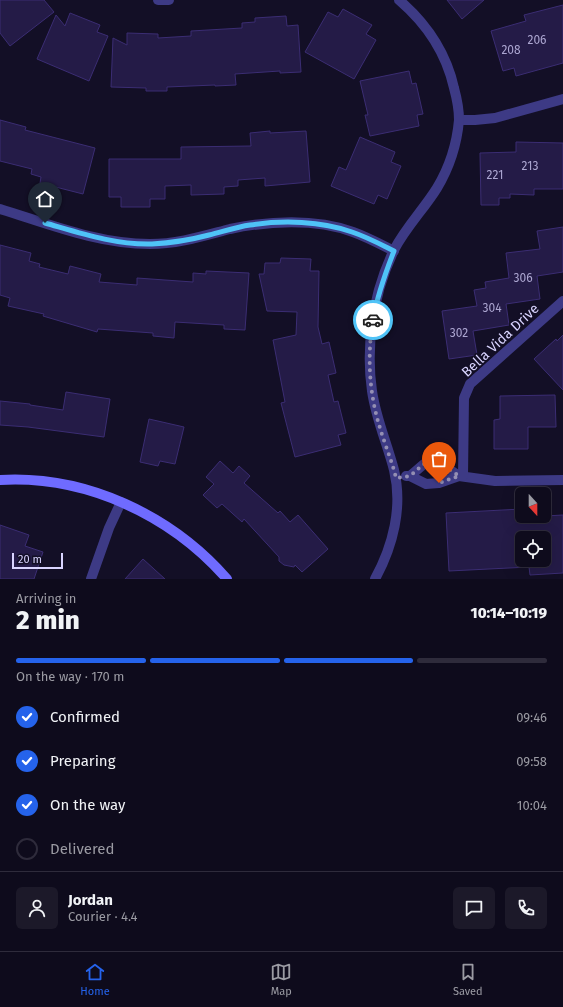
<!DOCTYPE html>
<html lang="en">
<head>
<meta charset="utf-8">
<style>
  :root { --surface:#0e0b1c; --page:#1c1929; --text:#f1f3f6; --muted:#9b9ba3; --line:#2e2b3b; --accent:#2563eb }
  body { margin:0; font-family:"Fira Sans",sans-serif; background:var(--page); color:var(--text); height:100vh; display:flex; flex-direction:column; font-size:15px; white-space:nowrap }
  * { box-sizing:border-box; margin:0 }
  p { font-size:13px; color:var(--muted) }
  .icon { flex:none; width:22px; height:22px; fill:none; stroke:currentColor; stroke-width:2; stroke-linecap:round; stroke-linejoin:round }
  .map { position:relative; height:579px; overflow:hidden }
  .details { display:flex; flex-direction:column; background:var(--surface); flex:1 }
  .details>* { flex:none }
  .needle { width:26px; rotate:159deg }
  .controls { position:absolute; left:515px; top:487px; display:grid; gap:8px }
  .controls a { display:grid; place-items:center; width:36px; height:36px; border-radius:6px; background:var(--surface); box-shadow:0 4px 16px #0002,0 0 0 1px var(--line); font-size:20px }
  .scale { position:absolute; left:12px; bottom:10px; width:51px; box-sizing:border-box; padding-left:4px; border:2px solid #d9d4ff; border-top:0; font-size:11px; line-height:14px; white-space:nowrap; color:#d9d4ff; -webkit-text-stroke:3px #130f26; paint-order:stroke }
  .pin { position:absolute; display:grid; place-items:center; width:34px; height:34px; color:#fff; margin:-41px -17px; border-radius:50% 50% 50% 0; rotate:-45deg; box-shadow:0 0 4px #0007 }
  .pin .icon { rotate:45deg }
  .courier { position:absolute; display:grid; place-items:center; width:40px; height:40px; margin:-20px; border:3px solid #4fc3f7; border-radius:50%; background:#fff; color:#222; box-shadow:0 1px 5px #0007 }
  .overview em { font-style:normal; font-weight:800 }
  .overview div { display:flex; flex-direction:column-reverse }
  .overview { display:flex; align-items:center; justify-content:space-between; height:68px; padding:0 16px }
  h1 { font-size:26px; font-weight:800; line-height:30px }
  .bar { display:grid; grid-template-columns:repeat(4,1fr); gap:6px 4px; align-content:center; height:48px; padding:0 16px }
  .bar i { height:5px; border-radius:3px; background:var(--line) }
  .bar .active { background:var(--accent) }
  .bar p { grid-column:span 4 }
  .line { display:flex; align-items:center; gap:10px; padding:0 16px; border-top:1px solid var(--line) }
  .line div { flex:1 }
  .round { display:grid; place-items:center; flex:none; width:42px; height:42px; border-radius:6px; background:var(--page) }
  ol { padding:0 16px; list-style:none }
  li { display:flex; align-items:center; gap:12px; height:44px }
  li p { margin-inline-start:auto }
  li .icon { padding:4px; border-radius:50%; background:var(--accent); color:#fff; stroke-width:4 }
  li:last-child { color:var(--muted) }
  li i { width:22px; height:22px; border:2px solid var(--line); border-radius:50% }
  .menu { display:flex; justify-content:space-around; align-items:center; height:56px; border-top:1px solid var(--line); background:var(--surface); font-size:11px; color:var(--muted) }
  .menu a { display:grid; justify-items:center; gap:2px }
  .menu .active { color:var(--accent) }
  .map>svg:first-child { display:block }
  .building { fill:#241b47; stroke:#3b2d73; fill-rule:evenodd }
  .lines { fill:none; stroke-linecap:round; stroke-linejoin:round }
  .street { stroke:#3d3a85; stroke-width:10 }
  .secondary { stroke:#6f6bff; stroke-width:10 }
  .done { stroke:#948fb3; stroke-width:4; stroke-dasharray:0 7.2 }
  .route { stroke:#4fc3f7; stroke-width:5 }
  .labels { text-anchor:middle; stroke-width:3.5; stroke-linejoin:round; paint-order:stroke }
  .number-label { font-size:12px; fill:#aca6d1 }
  .street-label { font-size:14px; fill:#d9d4ff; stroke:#130f26 }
</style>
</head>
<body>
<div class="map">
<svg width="563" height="579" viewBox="0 0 563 579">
  <rect width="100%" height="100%" fill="#130f26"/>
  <g class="building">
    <polygon points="0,0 44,0 54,12 10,46 0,33"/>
    <polygon points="447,0 484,0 462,19"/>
    <polygon points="563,5 563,63 516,76 514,68 503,71 491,31 526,21 524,15"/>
    <polygon points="343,9 372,25 366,34 376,40 354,79 305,52 328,12 338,17"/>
    <polygon points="70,13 100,25 97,32 108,36 89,81 37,59 56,15 65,26"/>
    <polygon points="286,16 287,26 298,25 301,72 280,73 280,71 235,74 236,85 215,86 215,85 167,87 167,91 146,91 146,88 111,87 113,38 127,45 127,33 158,34 158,38 191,36 191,31 242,28 242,23 255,22 255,18"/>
    <polygon points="409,71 412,84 416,83 423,114 417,115 419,126 370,136 365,115 368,115 360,81"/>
    <polygon points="0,120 26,127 25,130 95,148 83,194 40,183 41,177 31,174 32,169 0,161"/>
    <polygon points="270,131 270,133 306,131 310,182 265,186 265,178 238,180 238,186 224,187 224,194 191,195 191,185 165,186 165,199 150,199 150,207 121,207 121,197 109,197 109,159 181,159 181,147 251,146 250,133"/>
    <polygon points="360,137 395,152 391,162 401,166 387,199 378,195 374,204 331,186 339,167 346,170"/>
    <polygon points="516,142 563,143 563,189 534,189 534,195 510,194 510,198 499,198 499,205 481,205 480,153 516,152"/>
    <polygon points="563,227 563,272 537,276 540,299 506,304 509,325 473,331 477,355 449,359 442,311 477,306 474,290 486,288 485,282 509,278 506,253 540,249 537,231"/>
    <polygon points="0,245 31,253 29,261 40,264 39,267 68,274 70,266 101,274 99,282 137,285 137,278 193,282 193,273 206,274 206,271 249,273 245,330 224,329 224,325 175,322 174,338 153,336 153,333 98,329 97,332 43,316 44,314 8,306 10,298 0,295"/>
    <polygon points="281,258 311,259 310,271 319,271 318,327 322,344 329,342 336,373 328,375 334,402 338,401 346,433 338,435 341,445 295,457 281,403 285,402 273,340 296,335 297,312 267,311 259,274 264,274 265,263 280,263"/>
    <polygon points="563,335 563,390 534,359 556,339 557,341"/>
    <polygon points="66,392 110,399 104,437 28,427 0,425 0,401 30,404 30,405 63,410"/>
    <polygon points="555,395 556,427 528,427 528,449 494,449 494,420 500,419 500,396"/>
    <polygon points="149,419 184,427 175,464 160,461 158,466 140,462"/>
    <polygon points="220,461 233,473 239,466 250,476 244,483 278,513 280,511 290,522 298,515 328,549 302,572 295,565 294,567 284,565 279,561 279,557 244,519 242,522 222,504 217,508 203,495 214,484 206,477"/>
    <path d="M522,509V516H527V517L563,515V573L530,575L529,567L449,571L446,513ZM522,538H544V560H522Z"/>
    <polygon points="0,525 29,535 25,546 43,552 34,579 0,579"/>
    <polygon points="143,559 165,579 125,579"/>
  </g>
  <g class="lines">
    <g class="street">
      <polyline points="158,0 169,0"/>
      <polyline points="459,120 475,120 495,118 563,99"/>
      <path d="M0,209C49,224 98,244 150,244C178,244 203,236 230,229C268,221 315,218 353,232C367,237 380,244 394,251"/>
      <polyline points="406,476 410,476 424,464 439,462 459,476"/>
      <polyline points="410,476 426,484 439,483 459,476 495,481 563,480"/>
      <polyline points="463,476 464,398 470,384 479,376 563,301"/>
      <polyline points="91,579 109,528 121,502"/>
      <path d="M375,579C393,546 403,507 394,470C387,443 376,419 372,391C369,370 369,347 372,325C375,300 383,273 394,250C406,227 424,209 437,188C449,168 457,143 459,120C459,109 457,99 454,88C446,52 427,24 399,0"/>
    </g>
    <path class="secondary" d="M0,480C86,475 171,515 227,579"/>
  </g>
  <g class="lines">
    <path class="done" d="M373,320C367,356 369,393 380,428C385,445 392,461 396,478L410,476L424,464L439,462L459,476L439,483"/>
    <path class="route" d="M45,223C80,233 115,245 152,244C171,243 190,240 209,235C222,232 236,227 250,225C283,220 321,221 352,232C367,237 380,244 394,251C385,274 377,296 373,320"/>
  </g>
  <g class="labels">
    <g class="number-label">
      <text x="537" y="44">206</text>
      <text x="511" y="54">208</text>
      <text x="530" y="170">213</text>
      <text x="495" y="179">221</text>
      <text x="523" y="282">306</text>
      <text x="492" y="312">304</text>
      <text x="459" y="337">302</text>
    </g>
    <g class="street-label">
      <text transform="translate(500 340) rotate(-43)" y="5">Bella Vida Drive</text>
    </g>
  </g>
</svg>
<div class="controls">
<a><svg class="needle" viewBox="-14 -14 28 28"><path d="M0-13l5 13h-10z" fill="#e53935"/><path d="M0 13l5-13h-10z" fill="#9b9ba3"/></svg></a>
<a><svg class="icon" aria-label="locate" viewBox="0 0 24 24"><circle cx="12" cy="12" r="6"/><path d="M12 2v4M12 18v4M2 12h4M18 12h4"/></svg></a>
</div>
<div class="scale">20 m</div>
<div class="pin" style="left:439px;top:483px;background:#ea580c"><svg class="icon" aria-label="bag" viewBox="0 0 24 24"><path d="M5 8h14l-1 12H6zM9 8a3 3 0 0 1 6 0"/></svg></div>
<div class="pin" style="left:45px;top:223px;background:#1f2937"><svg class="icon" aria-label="home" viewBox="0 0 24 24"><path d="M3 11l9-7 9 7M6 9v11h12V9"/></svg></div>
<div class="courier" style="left:373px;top:320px"><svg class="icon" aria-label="car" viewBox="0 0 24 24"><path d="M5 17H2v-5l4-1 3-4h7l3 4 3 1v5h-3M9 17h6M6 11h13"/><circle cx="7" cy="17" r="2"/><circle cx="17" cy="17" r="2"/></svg></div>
</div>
<section class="details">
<div class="overview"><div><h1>2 min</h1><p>Arriving in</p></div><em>10:14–10:19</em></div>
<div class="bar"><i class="active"></i><i class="active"></i><i class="active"></i><i></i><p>On the way · 170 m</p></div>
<ol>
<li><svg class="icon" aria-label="check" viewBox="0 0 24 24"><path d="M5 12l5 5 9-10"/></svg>Confirmed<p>09:46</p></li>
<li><svg class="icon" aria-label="check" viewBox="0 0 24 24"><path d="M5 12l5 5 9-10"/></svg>Preparing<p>09:58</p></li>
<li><svg class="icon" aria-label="check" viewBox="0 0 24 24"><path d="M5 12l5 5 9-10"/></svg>On the way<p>10:04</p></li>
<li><i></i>Delivered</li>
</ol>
<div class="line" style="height:72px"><a class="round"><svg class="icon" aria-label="person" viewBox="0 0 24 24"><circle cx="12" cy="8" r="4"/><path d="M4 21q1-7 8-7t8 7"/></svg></a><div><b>Jordan</b><p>Courier · 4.4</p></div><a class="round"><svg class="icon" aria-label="chat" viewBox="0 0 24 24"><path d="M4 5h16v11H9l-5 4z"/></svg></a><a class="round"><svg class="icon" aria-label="phone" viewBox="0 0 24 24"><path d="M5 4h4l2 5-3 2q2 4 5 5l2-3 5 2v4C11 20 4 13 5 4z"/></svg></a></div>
</section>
<nav class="menu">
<a class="active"><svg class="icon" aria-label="home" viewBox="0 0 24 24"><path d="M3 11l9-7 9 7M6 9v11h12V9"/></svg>Home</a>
<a><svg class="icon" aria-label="map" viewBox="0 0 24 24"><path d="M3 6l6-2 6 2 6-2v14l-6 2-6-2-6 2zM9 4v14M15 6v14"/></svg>Map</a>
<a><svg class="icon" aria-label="saved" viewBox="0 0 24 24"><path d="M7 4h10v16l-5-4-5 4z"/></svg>Saved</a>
</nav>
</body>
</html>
